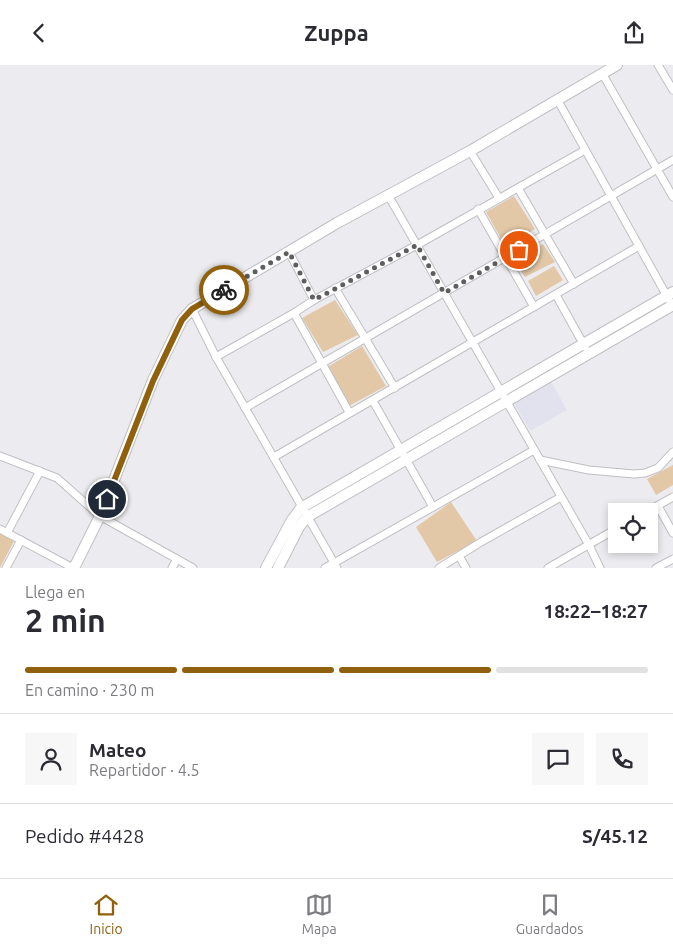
<!DOCTYPE html>
<html lang="es">
<head>
<meta charset="utf-8">
<style>
  :root { --surface:#fff; --page:#f7f7f7; --text:#2b2b33; --muted:#7c7c81; --line:#e1e1e2; --accent:#90600c }
  body { margin:0; font-family:Ubuntu,sans-serif; background:var(--page); color:var(--text); height:100vh; display:flex; flex-direction:column; font-size:19px; white-space:nowrap }
  * { box-sizing:border-box; margin:0 }
  p { font-size:16px; color:var(--muted) }
  .icon { flex:none; width:28px; height:28px; fill:none; stroke:currentColor; stroke-width:2; stroke-linecap:round; stroke-linejoin:round }
  .map { position:relative; height:503px; overflow:hidden }
  .sheet { display:flex; flex-direction:column; background:var(--surface); flex:1 }
  .sheet>* { flex:none }
  .tools { position:absolute; left:608px; top:438px; display:grid; gap:10px }
  .tools a { display:grid; place-items:center; width:50px; height:50px; border-radius:0px; background:var(--surface); box-shadow:0 2px 8px #0003; font-size:25px }
  .pin { position:absolute; display:grid; place-items:center; width:42px; height:42px; color:#fff; margin:-21px; border:2px solid #fff; border-radius:50%; box-shadow:0 1px 5px #0007 }
  .courier { position:absolute; display:grid; place-items:center; width:50px; height:50px; margin:-25px; border:4px solid #90600c; border-radius:50%; background:#fff; color:#222; box-shadow:0 1px 6px #0007 }
  .overview em { font-style:normal; font-weight:600 }
  .overview div { display:flex; flex-direction:column-reverse }
  .overview { display:flex; align-items:center; justify-content:space-between; height:85px; padding:0 25px }
  h1 { font-size:32px; font-weight:600; line-height:38px }
  .bar { display:grid; grid-template-columns:repeat(4,1fr); gap:8px 5px; align-content:center; height:60px; padding:0 25px }
  .bar i { height:6px; border-radius:4px; background:var(--line) }
  .bar .active { background:var(--accent) }
  .bar p { grid-column:span 4 }
  .line { display:flex; align-items:center; gap:12px; padding:0 25px; border-top:1px solid var(--line) }
  .line div { flex:1 }
  .round { display:grid; place-items:center; flex:none; width:52px; height:52px; border-radius:0px; background:var(--page) }
  header { display:flex; justify-content:space-between; align-items:center; height:65px; padding:0 25px; background:var(--surface); font-size:22px; font-weight:600 }
  .menu { display:flex; justify-content:space-around; align-items:center; height:70px; border-top:1px solid var(--line); background:var(--surface); font-size:14px; color:var(--muted) }
  .menu a { display:grid; justify-items:center; gap:2px }
  .menu .active { color:var(--accent) }
  .map>svg:first-child { display:block }
  .built { fill:#e1e2ee }
  .green { fill:#e2c8a6 }
  .lines { fill:none; stroke-linecap:round; stroke-linejoin:round }
  .street-casing { stroke:#bfbfc4; stroke-width:9 }
  .secondary-casing { stroke:#bfbfc4; stroke-width:12 }
  .street { stroke:#fff; stroke-width:7 }
  .secondary { stroke:#fff; stroke-width:10 }
  .done { stroke:#5e5e60; stroke-width:5; stroke-dasharray:0 9 }
  .route { stroke:#90600c; stroke-width:6 }
</style>
</head>
<body>
<header><svg class="icon" aria-label="back" viewBox="0 0 24 24"><path d="M15 5l-7 7 7 7"/></svg>Zuppa<svg class="icon" aria-label="share" viewBox="0 0 24 24"><path d="M12 15V3M7 8l5-5 5 5M5 13v7h14v-7"/></svg></header>
<div class="map">
<svg width="673" height="503" viewBox="0 0 673 503">
  <rect width="100%" height="100%" fill="#ececf0"/>
  <polygon class="built" points="551,317 567,345 530,366 514,338"/>
  <g class="green">
    <polygon points="514,131 535,164 505,181 486,147"/>
    <polygon points="543,179 555,197 525,212 514,195"/>
    <polygon points="554,201 563,215 536,231 528,216"/>
    <polygon points="335,235 358,270 323,287 302,253"/>
    <polygon points="362,281 386,321 349,341 326,303"/>
    <polygon points="673,400 673,420 656,430 647,414"/>
    <polygon points="451,437 477,476 437,497 416,462"/>
    <polygon points="0,468 14,476 0,503"/>
  </g>
  <g class="lines">
    <defs>
      <g id="street">
        <polyline points="658,0 673,25"/>
        <polyline points="602,8 673,132"/>
        <polyline points="557,34 673,242"/>
        <polyline points="470,86 499,133"/>
        <polyline points="518,123 574,219"/>
        <polyline points="388,130 589,480 600,503"/>
        <polyline points="478,144 534,242"/>
        <polyline points="289,187 314,235"/>
        <polyline points="335,223 395,323"/>
        <polyline points="556,230 585,282"/>
        <polyline points="192,244 216,292 337,503"/>
        <polyline points="294,248 349,347"/>
        <polyline points="216,292 294,248 314,235 417,180 585,85"/>
        <polyline points="373,336 433,442"/>
        <polyline points="245,343 673,95"/>
        <polyline points="0,391 57,413 100,451 193,503"/>
        <polyline points="274,392 639,181"/>
        <polyline points="540,395 589,405 634,409 645,408 658,403 673,387"/>
        <polyline points="658,441 673,468"/>
        <polyline points="648,446 673,432"/>
        <polyline points="0,464 73,503"/>
        <polyline points="7,468 40,406"/>
        <polyline points="459,491 466,503"/>
        <polyline points="6,503 21,475"/>
        <polyline points="172,503 177,494"/>
        <polyline points="325,503 534,385"/>
        <polyline points="439,503 481,477 561,432"/>
        <polyline points="548,503 616,464"/>
        <polyline points="656,503 673,494"/>
      </g>
      <g id="secondary">
        <polyline points="74,503 100,451 153,315 182,255 192,244 337,158 470,86 617,0"/>
        <polyline points="266,503 292,455 301,443 673,227"/>
        <polyline points="278,503 299,462 307,452 673,240"/>
      </g>
    </defs>
    <use href="#street" class="street-casing"/>
    <use href="#secondary" class="secondary-casing"/>
    <use href="#street" class="street"/>
    <use href="#secondary" class="secondary"/>
  </g>
  <g class="lines">
    <polyline class="done" points="224,225 289,187 314,235 417,180 444,228 519,185"/>
    <polyline class="route" points="107,434 153,316 182,255 192,244 224,225"/>
  </g>
</svg>
<div class="tools">
<a><svg class="icon" aria-label="locate" viewBox="0 0 24 24"><circle cx="12" cy="12" r="6"/><path d="M12 2v4M12 18v4M2 12h4M18 12h4"/></svg></a>
</div>
<div class="pin" style="left:519px;top:185px;background:#ea580c"><svg class="icon" aria-label="bag" viewBox="0 0 24 24"><path d="M5 8h14l-1 12H6zM9 8a3 3 0 0 1 6 0"/></svg></div>
<div class="pin" style="left:107px;top:434px;background:#1f2937"><svg class="icon" aria-label="home" viewBox="0 0 24 24"><path d="M3 11l9-7 9 7M6 9v11h12V9"/></svg></div>
<div class="courier" style="left:224px;top:225px"><svg class="icon" aria-label="bike" viewBox="0 0 24 24"><circle cx="6" cy="16" r="4"/><circle cx="18" cy="16" r="4"/><path d="M6 16l4-8h5l3 8M10 8l3 8H6M13 5h3"/></svg></div>
</div>
<section class="sheet">
<div class="overview"><div><h1>2 min</h1><p>Llega en</p></div><em>18:22–18:27</em></div>
<div class="bar"><i class="active"></i><i class="active"></i><i class="active"></i><i></i><p>En camino · 230 m</p></div>
<div class="line" style="height:90px"><a class="round"><svg class="icon" aria-label="person" viewBox="0 0 24 24"><circle cx="12" cy="8" r="4"/><path d="M4 21q1-7 8-7t8 7"/></svg></a><div><b>Mateo</b><p>Repartidor · 4.5</p></div><a class="round"><svg class="icon" aria-label="chat" viewBox="0 0 24 24"><path d="M4 5h16v11H9l-5 4z"/></svg></a><a class="round"><svg class="icon" aria-label="phone" viewBox="0 0 24 24"><path d="M5 4h4l2 5-3 2q2 4 5 5l2-3 5 2v4C11 20 4 13 5 4z"/></svg></a></div>
<div class="line" style="height:65px"><div>Pedido #4428</div><b>S/45.12</b></div>
</section>
<nav class="menu">
<a class="active"><svg class="icon" aria-label="home" viewBox="0 0 24 24"><path d="M3 11l9-7 9 7M6 9v11h12V9"/></svg>Inicio</a>
<a><svg class="icon" aria-label="map" viewBox="0 0 24 24"><path d="M3 6l6-2 6 2 6-2v14l-6 2-6-2-6 2zM9 4v14M15 6v14"/></svg>Mapa</a>
<a><svg class="icon" aria-label="saved" viewBox="0 0 24 24"><path d="M7 4h10v16l-5-4-5 4z"/></svg>Guardados</a>
</nav>
</body>
</html>
